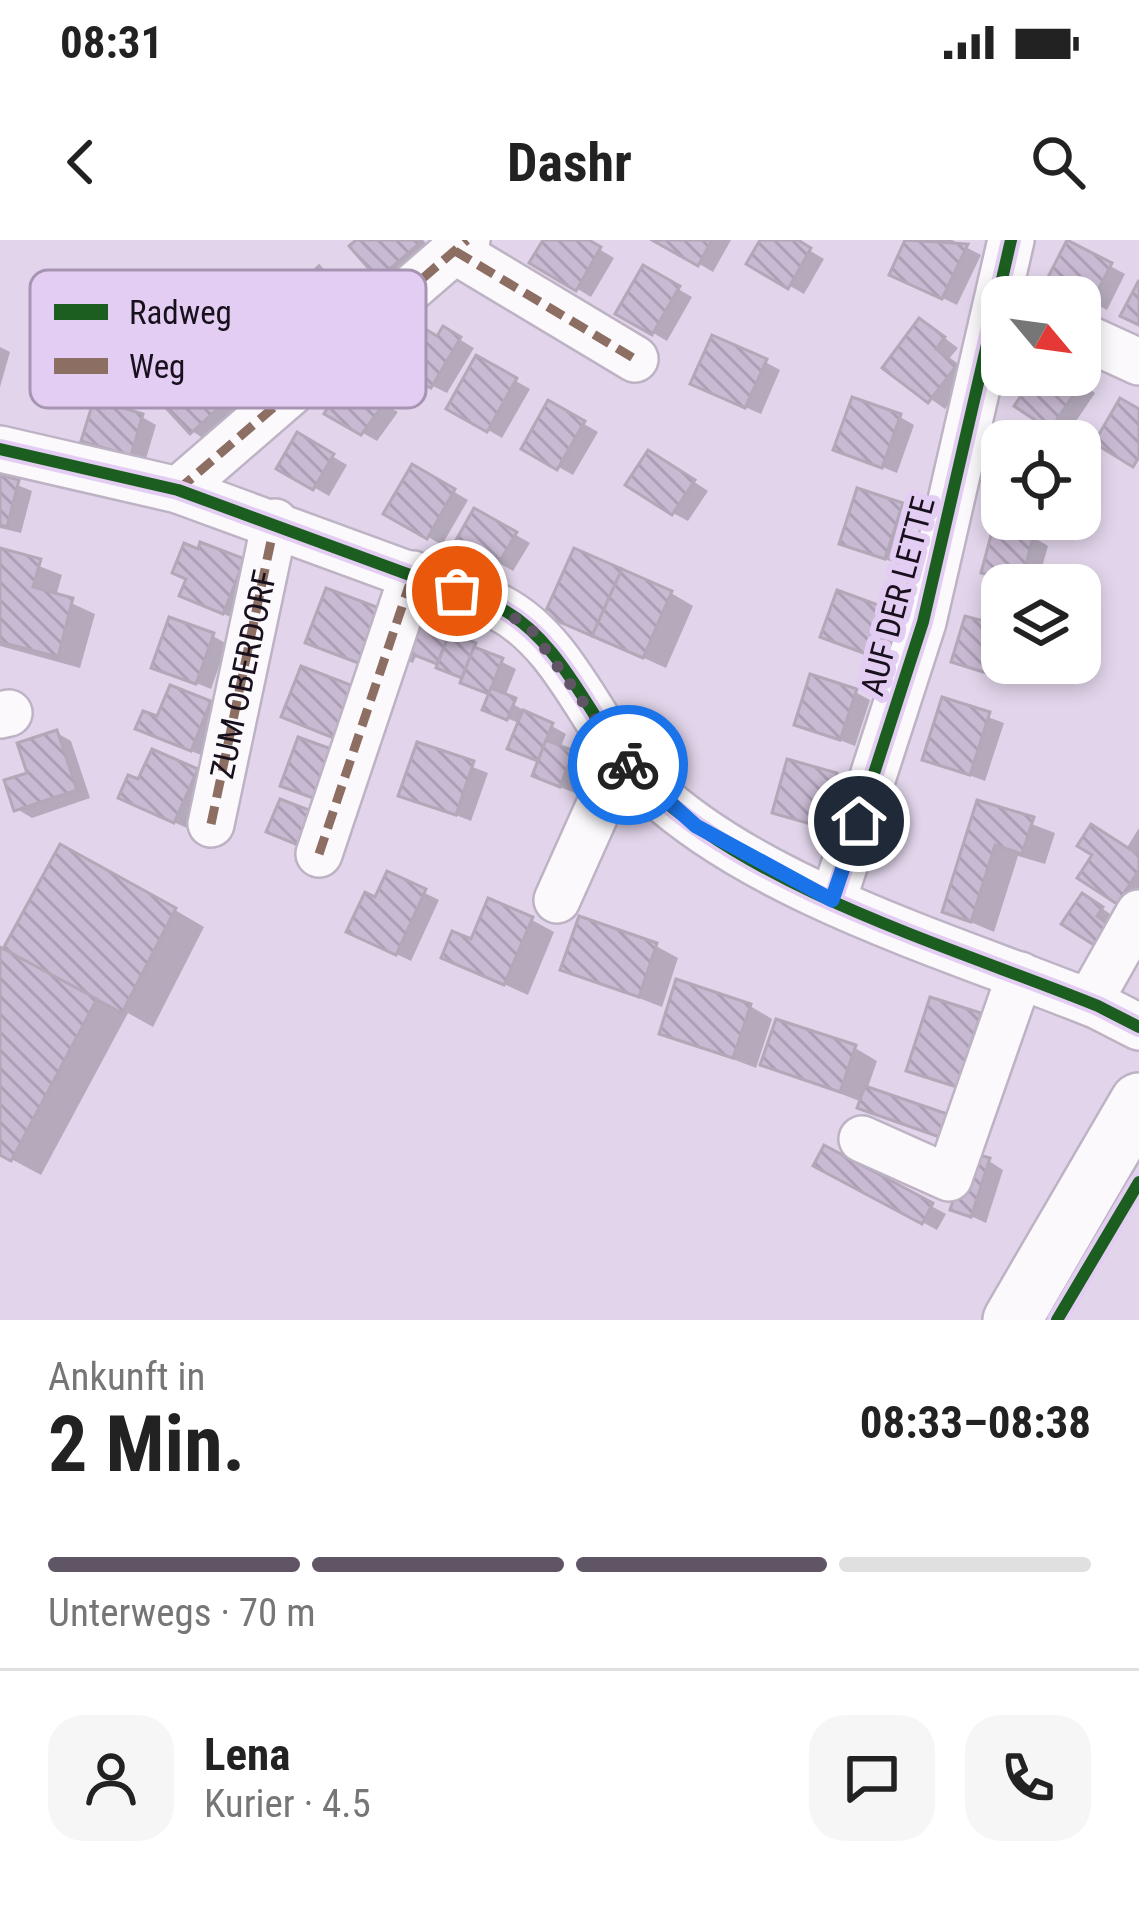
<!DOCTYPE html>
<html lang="de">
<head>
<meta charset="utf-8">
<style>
  :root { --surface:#fff; --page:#f6f6f6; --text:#222; --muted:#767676; --line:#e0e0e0; --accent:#5f5565 }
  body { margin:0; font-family:"Roboto Condensed",sans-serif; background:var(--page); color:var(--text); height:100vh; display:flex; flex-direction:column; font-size:45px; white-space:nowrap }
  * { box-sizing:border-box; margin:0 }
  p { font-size:39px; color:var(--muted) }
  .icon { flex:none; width:66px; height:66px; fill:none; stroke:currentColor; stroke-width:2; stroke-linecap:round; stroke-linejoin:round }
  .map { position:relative; height:1080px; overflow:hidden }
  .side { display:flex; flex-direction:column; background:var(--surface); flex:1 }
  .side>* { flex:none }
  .needle { width:78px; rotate:119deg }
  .controls { position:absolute; left:981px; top:36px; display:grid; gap:24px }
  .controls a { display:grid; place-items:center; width:120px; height:120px; border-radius:24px; background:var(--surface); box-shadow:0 6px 18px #0003; font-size:60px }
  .pin { position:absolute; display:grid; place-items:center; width:102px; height:102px; color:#fff; margin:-51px; border:6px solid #fff; border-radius:50%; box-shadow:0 3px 12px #0007 }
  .courier { position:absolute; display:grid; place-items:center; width:120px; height:120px; margin:-60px; border:9px solid #1a73e8; border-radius:50%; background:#fff; color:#222; box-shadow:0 3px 15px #0007 }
  .head em { font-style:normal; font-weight:700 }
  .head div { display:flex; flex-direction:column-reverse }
  .head { display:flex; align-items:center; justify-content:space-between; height:204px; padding:0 48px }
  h1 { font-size:78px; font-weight:700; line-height:90px }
  .bar { display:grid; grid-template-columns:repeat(4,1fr); gap:18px 12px; align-content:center; height:144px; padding:0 48px }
  .bar i { height:15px; border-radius:9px; background:var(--line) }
  .bar .active { background:var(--accent) }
  .bar p { grid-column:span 4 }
  .line { display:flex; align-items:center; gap:30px; padding:0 48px; border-top:3px solid var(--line) }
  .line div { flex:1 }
  .round { display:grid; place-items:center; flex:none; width:126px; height:126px; border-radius:36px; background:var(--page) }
  .status { display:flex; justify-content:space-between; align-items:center; height:84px; padding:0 60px; background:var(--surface); direction:ltr }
  .status svg { height:33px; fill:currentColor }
  header { display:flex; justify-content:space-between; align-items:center; height:156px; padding:0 48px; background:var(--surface); font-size:54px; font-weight:700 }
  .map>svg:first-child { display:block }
  .shadow { fill:#0003 }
  .building { fill:url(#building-back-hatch); stroke:#b2a8b8; stroke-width:3 }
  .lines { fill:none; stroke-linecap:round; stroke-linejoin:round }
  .minor-casing { stroke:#bdb3c4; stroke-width:50 }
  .major-casing { stroke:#bdb3c4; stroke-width:62 }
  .minor { stroke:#fbf9fc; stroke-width:45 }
  .major { stroke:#fbf9fc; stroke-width:57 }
  .quiet { stroke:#8d6e63; stroke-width:9; stroke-dasharray:18 9; stroke-linecap:butt }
  .cycleway-casing { stroke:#e4cdf3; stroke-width:20 }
  .cycleway { stroke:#1b5e20; stroke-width:12 }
  .done { stroke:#5f5565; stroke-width:12; stroke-dasharray:0 21.6 }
  .route { stroke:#1a73e8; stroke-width:15 }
  .labels { text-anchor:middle; stroke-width:12; stroke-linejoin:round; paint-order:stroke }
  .street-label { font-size:33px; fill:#18101d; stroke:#e4cdf3 }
  .key { fill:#e4cdf3; stroke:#a794b3; stroke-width:3 }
  .key-label { font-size:33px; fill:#18101d }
</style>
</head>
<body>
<div class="status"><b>08:31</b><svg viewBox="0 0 49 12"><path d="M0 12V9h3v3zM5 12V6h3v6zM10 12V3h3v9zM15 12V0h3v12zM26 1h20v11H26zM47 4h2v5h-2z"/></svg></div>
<header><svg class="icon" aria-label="back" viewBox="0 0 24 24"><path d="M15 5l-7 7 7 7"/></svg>Dashr<svg class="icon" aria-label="search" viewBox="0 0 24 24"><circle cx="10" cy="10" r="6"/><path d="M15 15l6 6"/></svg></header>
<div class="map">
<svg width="1139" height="1080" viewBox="0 0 1139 1080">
  <defs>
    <pattern id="building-back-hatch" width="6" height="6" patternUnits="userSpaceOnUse" patternTransform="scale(3)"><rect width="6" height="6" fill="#c9bad3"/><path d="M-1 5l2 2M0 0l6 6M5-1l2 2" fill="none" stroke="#ac9fb5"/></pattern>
  </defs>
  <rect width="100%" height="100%" fill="#e2d5eb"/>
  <g class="shadow">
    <polygon points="360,0 423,0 433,12 394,45 380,37"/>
    <polygon points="547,0 584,0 614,18 591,57 533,22"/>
    <polygon points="658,0 731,0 713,32"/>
    <polygon points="764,0 792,0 824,19 804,54 750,23"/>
    <polygon points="908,0 952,0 981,15 957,65 893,34"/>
    <polygon points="1110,26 1125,34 1107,70 1065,48"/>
    <polygon points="644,29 692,57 667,101 619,73"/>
    <polygon points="444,90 474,108 447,153 384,122 438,100"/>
    <polygon points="934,90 958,108 948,120 970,135 945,169 886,127"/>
    <polygon points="0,107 10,112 0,147"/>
    <polygon points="477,119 530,149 502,198 450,168"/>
    <polygon points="765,122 780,130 761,174 708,151"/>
    <polygon points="193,131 237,172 206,200 192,191"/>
    <polygon points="1038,135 1068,135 1095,153 1066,196 1051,188"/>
    <polygon points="345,142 398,172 377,201 328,173"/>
    <polygon points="549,164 598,192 573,235 525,208"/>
    <polygon points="142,177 156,185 145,222 85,200"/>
    <polygon points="900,177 914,185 897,233 837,209"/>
    <polygon points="298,196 347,225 329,256 280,228"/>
    <polygon points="664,222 708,251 688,281 673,273"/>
    <polygon points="413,228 468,260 442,305 387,273"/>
    <polygon points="0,238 32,251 21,293 0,288"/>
    <polygon points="859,251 917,274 900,325 842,302"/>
    <polygon points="475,272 530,303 513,331 459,300"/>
    <polygon points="1033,297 1048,306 1037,345 1018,345 984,331"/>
    <polygon points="0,311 62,335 56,356 95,374 80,428 0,406"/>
    <polygon points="243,322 238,380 197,363"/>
    <polygon points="671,353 693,366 666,428 606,401"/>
    <polygon points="885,371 899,379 884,421 823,396"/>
    <polygon points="1002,380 1002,423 1035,423 1032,433 1009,426 1005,440 955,421"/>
    <polygon points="424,383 516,429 504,459 566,494 560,509 587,522 575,553 550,543 541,522 511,508 521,484 492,472 491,455 417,414 413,423 398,416 417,401"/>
    <polygon points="213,396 227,404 211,449 154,426"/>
    <polygon points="855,452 870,460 855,506 798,484"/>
    <polygon points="944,461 1004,483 985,541 926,519"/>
    <polygon points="209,464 224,472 206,517 154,496 159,480"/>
    <polygon points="57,493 71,501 90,558 32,578 17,569"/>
    <polygon points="419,506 488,533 471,581 402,554"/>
    <polygon points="197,532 211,540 189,589 136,565"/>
    <polygon points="836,535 850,544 836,593 775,571"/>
    <polygon points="979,564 1055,593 1045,624 1018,616 994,692 945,671"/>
    <polygon points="1139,588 1139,661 1133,670 1081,637 1096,614 1126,609"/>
    <polygon points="388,635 439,660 411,721 364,699"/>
    <polygon points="1097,665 1116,678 1098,705 1066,683"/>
    <polygon points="175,670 204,687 153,787 128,773 41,935 0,913 0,711"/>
    <polygon points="532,680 554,692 528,755 444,717"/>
    <polygon points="656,706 678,718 662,767 564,729"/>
    <polygon points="750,766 772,779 756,828 662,792"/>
    <polygon points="980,776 1002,789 980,857 910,829"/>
    <polygon points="855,808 877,821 867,850 969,908 875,875 861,867 862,862 764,824"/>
    <polygon points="825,909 946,974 937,990 817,925"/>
    <polygon points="989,921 1003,930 986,983 953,968"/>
  </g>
  <g class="building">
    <polygon points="356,0 419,0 421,2 378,39 349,6"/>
    <polygon points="543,0 589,0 601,7 576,51 529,23"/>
    <polygon points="652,0 712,0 698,26"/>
    <polygon points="760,0 798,0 811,8 788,49 746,24"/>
    <polygon points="905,0 968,4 942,59 889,35"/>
    <polygon points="1067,0 1112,23 1091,64 1046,41"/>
    <polygon points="643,25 680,46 652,95 615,74"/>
    <polygon points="319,26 350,62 306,101 268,58 299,31 305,39"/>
    <polygon points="1139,40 1139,85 1120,76"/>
    <polygon points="407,78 437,96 443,86 461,97 431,148 380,123"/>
    <polygon points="919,78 945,97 936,109 957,125 928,163 882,128"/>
    <polygon points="712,95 767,119 745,168 690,144"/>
    <polygon points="476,115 517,138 487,192 446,169"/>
    <polygon points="192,127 224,163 190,194 157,158"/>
    <polygon points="1035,135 1071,135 1082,142 1050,190 1014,166"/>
    <polygon points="344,138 386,161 361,195 324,174"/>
    <polygon points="852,157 901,174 882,228 833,210"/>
    <polygon points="1120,158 1139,169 1139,217 1133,227 1094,203"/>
    <polygon points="94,159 143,174 131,216 81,201"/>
    <polygon points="548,160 585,181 557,230 521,209"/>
    <polygon points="297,192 334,214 313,250 276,229"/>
    <polygon points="648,210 695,240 672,275 625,245"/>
    <polygon points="412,224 455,249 427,299 383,274"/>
    <polygon points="0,235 19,240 7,287 0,285"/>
    <polygon points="857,248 903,263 885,319 839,304"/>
    <polygon points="474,268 517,292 497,326 455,302"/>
    <polygon points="994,284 1034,294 1021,344 981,333"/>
    <polygon points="200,302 245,319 223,374 179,356 186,339 172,333 184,303 198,309"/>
    <polygon points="0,308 41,319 33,347 73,358 58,417 0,402"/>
    <polygon points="574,308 622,329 592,396 544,375"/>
    <polygon points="622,329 672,351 643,418 592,396"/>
    <polygon points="326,348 382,369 361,424 305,403"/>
    <polygon points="837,350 886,368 869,415 820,397"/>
    <polygon points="993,374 1002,377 1002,422 994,420 990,434 951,422 965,376 991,383"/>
    <polygon points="169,377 214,393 196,444 151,428"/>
    <polygon points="423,379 451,389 437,424 409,413"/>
    <polygon points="450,392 476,403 462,438 436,428"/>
    <polygon points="474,407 503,418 489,454 460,443"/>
    <polygon points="301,426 356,447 336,499 281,477"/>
    <polygon points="810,434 857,449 840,500 794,485"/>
    <polygon points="170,445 211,461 191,511 135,489 143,471 157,476"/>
    <polygon points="491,448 516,458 507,480 482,470"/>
    <polygon points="942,457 990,472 970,535 922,520"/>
    <polygon points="523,470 553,483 538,521 507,509"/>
    <polygon points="57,490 77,550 14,571 4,540 27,533 17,503"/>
    <polygon points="298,497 334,510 316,559 280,546"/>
    <polygon points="546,500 574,511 560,547 532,536"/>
    <polygon points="417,502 474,521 456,575 398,556"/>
    <polygon points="152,509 198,529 174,583 118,558 128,535 138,539"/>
    <polygon points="787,519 837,533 821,587 772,573"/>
    <polygon points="280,559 317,573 303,607 266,592"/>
    <polygon points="977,560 1034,577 1022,614 995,605 971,682 942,672"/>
    <polygon points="1091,584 1139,615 1139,630 1117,664 1077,638 1092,615 1077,606"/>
    <polygon points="60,604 176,668 122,773 3,709"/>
    <polygon points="387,631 426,649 396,715 346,692 365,652 375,657"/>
    <polygon points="1082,653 1103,667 1097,676 1111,686 1097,707 1061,684"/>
    <polygon points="488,658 533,677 504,745 441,718 452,691 471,699"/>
    <polygon points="579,676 657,703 639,757 560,730"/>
    <polygon points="0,707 97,759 11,921 0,915"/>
    <polygon points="676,739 751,764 733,818 659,794"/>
    <polygon points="930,757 981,773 957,847 906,831"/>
    <polygon points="776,779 856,805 840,852 760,825"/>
    <polygon points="865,846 962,879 954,902 857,868"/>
    <polygon points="824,905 933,963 922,984 813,926"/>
    <polygon points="969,912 990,918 971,977 950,970"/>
  </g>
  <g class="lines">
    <defs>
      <g id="minor">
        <polyline points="455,11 635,119"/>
        <polyline points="1080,95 1139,122"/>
        <path d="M0,209L178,250L500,368C570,405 595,498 652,550C763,653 958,709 1098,766L1139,787"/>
        <polyline points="178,250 467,0"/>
        <polyline points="0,475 9,473"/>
        <path id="s1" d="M211,584L275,282"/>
        <polyline points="319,614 413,334"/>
        <polyline points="557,660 621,517"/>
        <polyline points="833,660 923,382 1011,0"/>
        <polyline points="1089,762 1139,673"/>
        <polyline points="862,899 949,938 1020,735"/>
      </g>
      <polyline id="major" points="1012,1080 1139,862"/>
    </defs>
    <use href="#minor" class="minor-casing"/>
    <use href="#major" class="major-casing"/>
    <use href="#minor" class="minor"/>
    <use href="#major" class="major"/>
    <g class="quiet">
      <polyline points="455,11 635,119"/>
      <polyline points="178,250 467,0"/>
      <polyline points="211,584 275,282"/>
      <polyline points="319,614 413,334"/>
    </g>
    <defs>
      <g id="cycleway">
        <path d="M0,209L178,250L500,368C570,405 595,498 652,550C763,653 958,709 1098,766L1139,787"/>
        <polyline points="833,660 923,382 1011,0"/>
        <polyline points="1057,1080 1139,942"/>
      </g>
    </defs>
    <use href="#cycleway" class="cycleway-casing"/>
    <use href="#cycleway" class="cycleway"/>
  </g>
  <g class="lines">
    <polyline class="done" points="457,351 500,368 531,389 628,525"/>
    <polyline class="route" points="628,525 696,586 832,660 859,581"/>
  </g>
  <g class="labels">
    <g class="street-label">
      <text transform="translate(897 356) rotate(-75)" y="12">AUF DER LETTE</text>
      <text dy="12" stroke="none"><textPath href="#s1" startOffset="153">ZUM OBERDORF</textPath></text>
    </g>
  </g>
  <rect x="30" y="30" width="396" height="138" rx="18" class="key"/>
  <rect x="54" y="64" width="54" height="16" fill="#1b5e20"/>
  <rect x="54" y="118" width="54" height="16" fill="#8d6e63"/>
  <g class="key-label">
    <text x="129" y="84">Radweg</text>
    <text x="129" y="138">Weg</text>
  </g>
</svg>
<div class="controls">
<a><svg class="needle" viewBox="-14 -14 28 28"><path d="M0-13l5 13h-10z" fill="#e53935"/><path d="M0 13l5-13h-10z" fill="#767676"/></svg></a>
<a><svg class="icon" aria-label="locate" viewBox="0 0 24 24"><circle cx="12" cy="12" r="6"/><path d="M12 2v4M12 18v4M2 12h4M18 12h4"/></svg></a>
<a><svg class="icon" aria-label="layers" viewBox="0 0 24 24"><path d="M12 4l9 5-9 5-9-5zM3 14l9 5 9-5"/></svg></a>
</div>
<div class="pin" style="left:457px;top:351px;background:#ea580c"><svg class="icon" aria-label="bag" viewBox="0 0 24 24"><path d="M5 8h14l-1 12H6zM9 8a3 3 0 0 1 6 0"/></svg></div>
<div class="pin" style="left:859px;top:581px;background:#1f2937"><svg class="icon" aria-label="home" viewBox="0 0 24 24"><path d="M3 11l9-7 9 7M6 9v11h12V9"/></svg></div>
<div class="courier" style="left:628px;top:525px"><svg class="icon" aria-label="bike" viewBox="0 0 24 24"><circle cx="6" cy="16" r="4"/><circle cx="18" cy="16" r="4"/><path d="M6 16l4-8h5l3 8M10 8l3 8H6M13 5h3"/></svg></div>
</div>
<section class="side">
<div class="head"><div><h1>2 Min.</h1><p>Ankunft in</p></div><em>08:33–08:38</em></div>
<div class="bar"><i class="active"></i><i class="active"></i><i class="active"></i><i></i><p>Unterwegs · 70 m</p></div>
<div class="line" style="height:216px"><a class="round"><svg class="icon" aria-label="person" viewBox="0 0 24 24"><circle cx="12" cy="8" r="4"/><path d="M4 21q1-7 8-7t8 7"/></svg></a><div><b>Lena</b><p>Kurier · 4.5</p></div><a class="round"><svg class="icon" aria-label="chat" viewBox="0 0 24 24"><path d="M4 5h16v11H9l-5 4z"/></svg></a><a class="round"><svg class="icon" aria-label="phone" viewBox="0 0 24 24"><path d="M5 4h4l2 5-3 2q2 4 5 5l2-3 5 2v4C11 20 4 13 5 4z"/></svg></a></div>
</section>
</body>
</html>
